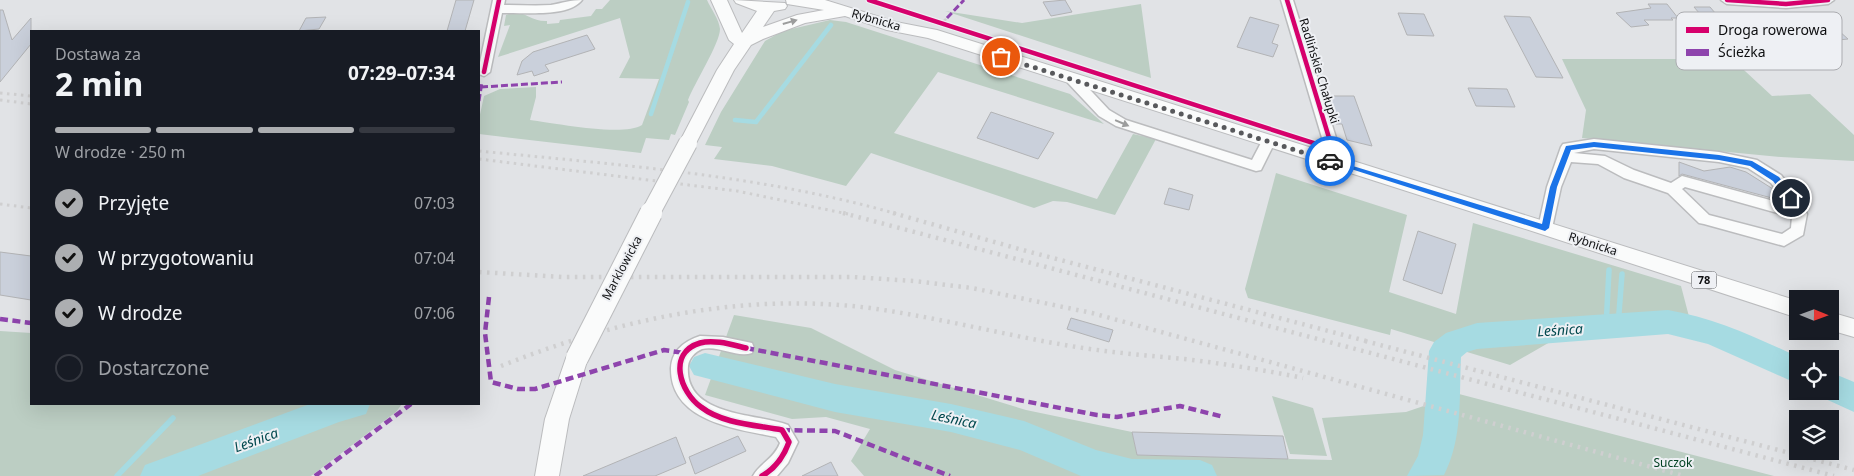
<!DOCTYPE html>
<html lang="pl">
<head>
<meta charset="utf-8">
<style>
  :root { --surface:#171b24; --page:#20242c; --text:#f1f3f6; --muted:#9ea1a6; --line:#363941; --accent:#acaeb1 }
  body { margin:0; font-family:"Noto Sans",sans-serif; background:var(--page); color:var(--text); height:100vh; display:flex; flex-direction:column; font-size:19px; white-space:nowrap }
  * { box-sizing:border-box; margin:0 }
  p { font-size:16px; color:var(--muted) }
  .icon { flex:none; width:28px; height:28px; fill:none; stroke:currentColor; stroke-width:2; stroke-linecap:round; stroke-linejoin:round }
  .map { position:relative; flex:1; overflow:hidden }
  .side { position:absolute; left:30px; top:30px; width:450px; height:375px; display:flex; flex-direction:column; background:var(--surface); border-radius:0px; box-shadow:0 5px 20px #0002 }
  .side>* { flex:none }
  .needle { width:32px; rotate:91deg }
  .tools { position:absolute; left:1789px; top:290px; display:grid; gap:10px }
  .tools a { display:grid; place-items:center; width:50px; height:50px; border-radius:0px; background:var(--surface); box-shadow:0 5px 20px #0002; font-size:25px }
  .pin { position:absolute; display:grid; place-items:center; width:42px; height:42px; color:#fff; margin:-21px; border:2px solid #fff; border-radius:50%; box-shadow:0 1px 5px #0007 }
  .courier { position:absolute; display:grid; place-items:center; width:50px; height:50px; margin:-25px; border:4px solid #1a73e8; border-radius:50%; background:#fff; color:#222; box-shadow:0 1px 6px #0007 }
  .overview em { font-style:normal; font-weight:700 }
  .overview div { display:flex; flex-direction:column-reverse }
  .overview { display:flex; align-items:center; justify-content:space-between; height:85px; padding:0 25px }
  h1 { font-size:32px; font-weight:700; line-height:38px }
  .bar { display:grid; grid-template-columns:repeat(4,1fr); gap:8px 5px; align-content:center; height:60px; padding:0 25px }
  .bar i { height:6px; border-radius:4px; background:var(--line) }
  .bar .on { background:var(--accent) }
  .bar p { grid-column:span 4 }
  ol { padding:0 25px; list-style:none }
  li { display:flex; align-items:center; gap:15px; height:55px }
  li p { margin-inline-start:auto }
  li .icon { padding:5px; border-radius:50%; background:var(--accent); color:#111; stroke-width:4 }
  li:last-child { color:var(--muted) }
  li i { width:28px; height:28px; border:2px solid var(--line); border-radius:50% }
  .map>svg:first-child { display:block }
  .green { fill:#bccec3 }
  .lines { fill:none; stroke-linecap:round; stroke-linejoin:round }
  .stream-far1 { stroke:#a6dbe2; stroke-width:4.5 }
  .stream { stroke:#a6dbe2; stroke-width:5.5 }
  .river { fill:#a6dbe2; fill-rule:evenodd }
  .building { fill:#cad0db; stroke:#b2b3b5 }
  .minor-casing { stroke:#bbbcbe; stroke-width:3 }
  .major-casing { stroke:#bbbcbe; stroke-width:2 }
  .path { stroke:#cdcece; stroke-width:2.5; stroke-dasharray:3 2.5; stroke-linecap:butt }
  .minor { fill:#fafbfb; fill-rule:evenodd }
  .major { fill:#fafbfb; fill-rule:evenodd }
  .rail-far1 { stroke:#cfcfd0; stroke-width:3; stroke-dasharray:2.5 4.5; stroke-linecap:butt }
  .rail { stroke:#cfcfd0; stroke-width:4.5; stroke-dasharray:2.5 5.5; stroke-linecap:butt }
  .major-bridge-far1-casing { stroke:#bbbcbe; stroke-width:20; stroke-linecap:butt }
  .major-bridge-casing { stroke:#bbbcbe; stroke-width:24; stroke-linecap:butt }
  .major-bridge-far1 { stroke:#fafbfb; stroke-width:18 }
  .major-bridge { stroke:#fafbfb; stroke-width:22 }
  .quiet-far1 { stroke:#8e44ad; stroke-width:3; stroke-dasharray:7 3; stroke-linecap:butt }
  .quiet { stroke:#8e44ad; stroke-width:4.5; stroke-dasharray:8 4.5; stroke-linecap:butt }
  .cycleway-far1-casing { stroke:#eef0f4; stroke-width:7 }
  .cycleway-casing { stroke:#eef0f4; stroke-width:9 }
  .cycleway-far1 { stroke:#d6006c; stroke-width:4.5 }
  .cycleway { stroke:#d6006c; stroke-width:5.5 }
  .oneway { fill:#9c9d9d }
  .route { fill:#1a73e8 }
  .done { stroke:#58595c; stroke-width:5; stroke-dasharray:0 9 }
  .labels { text-anchor:middle; stroke-width:4; stroke-linejoin:round; paint-order:stroke }
  .shield { fill:#eef0f4; stroke:#515255; stroke-width:1 }
  .shield-label { font-size:11px; font-weight:bold; fill:#0e0f11 }
  .street-label { font-size:12px; fill:#0e0f11; stroke:#eef0f4 }
  .park-label { font-size:12px; fill:#004121; stroke:#eef0f4 }
  .water-label { font-size:14px; font-style:italic; fill:#00484e; stroke:#eef0f4 }
  .key { fill:#eef0f4; stroke:#abacb0; stroke-width:1 }
  .key-label { font-size:14px; fill:#0e0f11 }
</style>
</head>
<body>
<div class="map">
<svg width="1854" height="476" viewBox="0 0 1854 476">
  <rect width="100%" height="100%" fill="#e1e3e6"/>
  <g class="green">
    <path d="M610,0H707C711,9 719,19 720,29C720,43 694,84 688,100L689,102L675,135L671,134L669,140L646,138L641,153L479,134V119L484,96L500,89L536,87V97L530,120C554,123 623,137 642,125L659,79L619,78L630,57L620,18L498,57L510,25L504,26L506,15C524,7 529,22 547,21V24L559,23L560,20L591,16L596,9H602Z"/>
    <polygon points="1141,4 1151,78 945,11 1022,23"/>
    <polygon points="830,20 846,22 1070,94 1104,124 938,72 894,133 1097,199 1133,134 1156,139 1115,215 1067,202 1053,201 1034,208 871,153 846,186 772,166 714,159 722,147 705,145 721,112 765,41 783,31"/>
    <polygon points="1562,59 1732,59 1772,96 1810,94 1854,135 1854,161 1781,157 1582,138 1586,110"/>
    <polygon points="1276,173 1407,215 1389,292 1456,314 1473,223 1681,286 1692,328 1550,342 1510,365 1391,329 1390,335 1248,298 1245,289"/>
    <polygon points="734,315 811,328 895,370 1026,410 1132,432 1137,455 1332,460 1322,418 1406,412 1459,394 1774,476 864,476 851,461 870,429 826,417 792,419 705,395"/>
    <polygon points="0,331 31,333 31,404 402,404 396,412 311,476 0,476"/>
    <polygon points="1272,396 1313,408 1327,456 1290,454"/>
  </g>
  <g class="lines">
    <g class="stream-far1">
      <polyline points="651,114 688,2"/>
      <polyline points="735,120 756,122 831,25"/>
    </g>
    <g class="stream">
      <polyline points="1618,326 1622,274"/>
      <polyline points="1606,327 1609,270"/>
      <polyline points="117,476 173,418"/>
    </g>
    <g class="river">
      <path d="M1668,310C1716,318 1759,339 1803,359H1798V384L1708,344L1668,334L1477,349L1467,352L1461,357C1459,397 1463,438 1444,475L1407,476L1418,456L1423,435L1429,351L1434,342L1446,333L1477,323Z"/>
      <polygon points="705,353 835,384 951,404 1024,421 1096,450 1132,459 1200,460 1212,465 1217,476 1081,476 1020,450 951,432 835,412 694,375 689,366 694,357"/>
      <polygon points="1830,372 1854,382 1854,412 1819,396 1816,391 1830,391"/>
      <polygon points="310,404 370,404 366,414 339,422 198,476 140,476 145,465"/>
    </g>
  </g>
  <g class="building">
    <polygon points="456,0 474,0 465,31 447,31"/>
    <polygon points="1065,0 1072,12 1051,16 1043,2"/>
    <polygon points="1648,4 1667,4 1678,18 1671,18 1673,20 1644,20 1649,25 1631,27 1616,13 1651,8"/>
    <polygon points="1694,7 1710,7 1722,21 1706,21"/>
    <polygon points="0,10 3,10 12,40 31,18 31,44 0,82"/>
    <polygon points="1398,13 1424,14 1434,36 1407,35"/>
    <polygon points="1504,16 1530,17 1563,78 1536,77"/>
    <polygon points="326,17 319,29 299,31 306,18"/>
    <polygon points="1250,17 1279,25 1272,43 1278,45 1273,57 1237,47"/>
    <polygon points="1830,23 1848,39 1828,41 1810,24"/>
    <polygon points="587,35 595,49 545,65 549,71 534,76 532,71 517,75 522,61 533,52"/>
    <polygon points="1468,88 1507,89 1515,107 1476,106"/>
    <polygon points="1326,96 1354,96 1372,146 1347,140 1342,124 1336,124"/>
    <polygon points="991,112 1054,133 1038,159 977,138"/>
    <polygon points="1679,162 1704,171 1730,167 1746,172 1773,189 1783,201 1682,174 1679,176"/>
    <polygon points="1169,188 1193,195 1189,210 1164,204"/>
    <polygon points="1418,231 1456,244 1442,294 1403,280"/>
    <polygon points="0,252 31,256 31,300 0,295"/>
    <polygon points="1071,318 1113,330 1109,342 1067,329"/>
    <polygon points="1132,432 1283,436 1288,459 1137,455"/>
    <polygon points="738,436 746,451 695,474 689,457"/>
    <polygon points="676,437 686,463 655,476 583,476"/>
    <polygon points="831,462 838,476 802,476"/>
  </g>
  <g class="lines">
    <defs>
      <g id="minor">
        <path d="M493,0H505L504,5C520,5 536,6 551,5C562,3 571,0 582,0C568,18 523,12 502,13L490,72L484,76L479,74V67Z"/>
        <polygon points="1281,0 1293,0 1337,141 1329,163 1319,163 1317,160 1323,141"/>
        <polygon points="1721,0 1834,0 1828,4 1786,8 1727,4"/>
        <polygon points="1073,76 1078,77 1109,110 1126,120 1252,160 1263,139 1273,139 1275,142 1261,170 1256,171 1116,126 1099,116 1068,83 1067,80 1068,77"/>
        <path d="M1594,139L1719,152L1757,160L1781,175L1796,194L1807,214L1803,235L1784,246L1704,224L1699,223L1668,193L1624,178L1598,164L1571,162L1561,187L1552,228L1550,232L1545,234L1540,232L1538,228L1547,187L1561,147L1563,144ZM1594,149L1719,162L1748,168L1771,183L1788,205L1682,176L1671,183L1634,170L1605,156L1574,153ZM1685,187L1792,217L1791,228L1782,234L1709,215L1682,189Z"/>
        <path d="M700,336L723,337L752,343L754,348L752,353C736,358 719,345 702,349C695,352 689,358 688,366C684,417 757,413 788,425L798,442L788,463L777,476H753C759,464 774,459 780,443L776,437C738,429 670,422 671,368C672,350 685,341 700,336Z"/>
      </g>
      <g id="major">
        <polygon points="711,0 727,0 742,33 757,11 736,3 734,0 785,3 787,6 785,9 774,11 763,27 797,15 824,10 787,4 786,0 825,0 896,22 937,30 1798,301 1798,318 1538,233 928,38 887,30 845,16 805,23 763,39 751,45 734,70 694,147 688,149 682,147 679,143 717,70 734,44 729,40"/>
        <polygon points="1830,312 1854,319 1854,337 1830,330"/>
        <polygon points="577,349 585,352 588,358 569,419 559,476 535,476 545,419 566,358 569,352"/>
      </g>
    </defs>
    <use href="#minor" class="minor-casing"/>
    <use href="#major" class="major-casing"/>
    <polyline class="path" points="944,21 947,18"/>
    <use href="#minor" class="minor"/>
    <use href="#major" class="major"/>
    <g class="rail-far1">
      <polyline points="0,93 31,96"/>
      <polyline points="0,100 31,104"/>
      <path d="M479,151C619,165 762,175 897,214"/>
      <polyline points="479,159 737,191 848,214"/>
      <polyline points="0,204 31,208"/>
    </g>
    <g class="rail">
      <polyline points="843,213 1834,476"/>
      <polyline points="893,213 1019,249 1370,342"/>
      <polyline points="479,272 563,277 853,277 914,281 972,288 1092,313 1684,476"/>
      <polyline points="1365,341 1854,470"/>
      <path d="M501,366C619,319 742,292 870,308C942,318 1012,337 1083,348C1117,353 1151,356 1185,359C1225,364 1264,370 1303,378"/>
    </g>
    <defs>
      <polyline id="major-bridge-far1" points="650,214 688,143"/>
      <polyline id="major-bridge" points="577,358 651,213"/>
    </defs>
    <use href="#major-bridge-far1" class="major-bridge-far1-casing"/>
    <use href="#major-bridge" class="major-bridge-casing"/>
    <use href="#major-bridge-far1" class="major-bridge-far1"/>
    <use href="#major-bridge" class="major-bridge"/>
    <g class="quiet-far1">
      <polyline points="947,18 964,0"/>
      <polyline points="481,87 562,82"/>
      <polyline points="479,101 482,82"/>
      <polyline points="1324,160 1329,144"/>
    </g>
    <g class="quiet">
      <polyline points="489,297 485,333 491,382 518,389 535,389 664,350 684,353"/>
      <polyline points="0,319 31,323"/>
      <polyline points="746,348 1097,415 1117,417 1180,406 1224,417"/>
      <polyline points="782,430 835,431 950,476"/>
      <polyline points="315,476 411,404"/>
    </g>
    <defs>
      <g id="cycleway-far1">
        <polyline points="869,0 1329,148 1330,141 1287,0"/>
        <polyline points="1727,0 1786,4 1828,0"/>
        <polyline points="484,72 499,0"/>
      </g>
      <path id="cycleway" d="M746,348C733,345 714,339 700,343C667,353 680,392 701,407C723,424 756,425 782,430L789,442C784,456 776,468 762,476"/>
    </defs>
    <use href="#cycleway-far1" class="cycleway-far1-casing"/>
    <use href="#cycleway" class="cycleway-casing"/>
    <use href="#cycleway-far1" class="cycleway-far1"/>
    <use href="#cycleway" class="cycleway"/>
  </g>
  <defs><path id="oneway-solid" d="M-6-.8H1V-3.2L6.5 0L1 3.2V.8H-6Z" transform="scale(1.25)"/></defs>
  <g class="oneway">
    <use href="#oneway-solid" transform="translate(790 22) rotate(-16)"/>
    <use href="#oneway-solid" transform="translate(1122 123) rotate(23)"/>
  </g>
  <polygon class="route" points="1594,142 1719,155 1752,161 1779,177 1795,198 1791,201 1788,200 1773,181 1750,166 1719,160 1594,147 1571,150 1557,187 1549,228 1545,231 1326,161 1330,159 1542,224 1550,187 1566,146"/>
  <g class="lines">
    <polyline class="done" points="1001,57 1330,161"/>
  </g>
  <g class="labels">
    <rect class="shield" x="1691.5" y="271.5" width="25" height="17" rx="4"/>
    <g class="shield-label">
      <text x="1704" y="284">78</text>
    </g>
    <g class="street-label">
      <text transform="translate(876 20) rotate(16)" y="4">Rybnicka</text>
      <text transform="translate(1319 71) rotate(73)" y="4">Radlińskie Chałupki</text>
      <text transform="translate(1593 244) rotate(18)" y="4">Rybnicka</text>
      <text transform="translate(622 268) rotate(-62)" y="4">Marklowicka</text>
    </g>
    <g class="park-label">
      <text x="1673" y="467">Suczok</text>
    </g>
    <g class="water-label">
      <text transform="translate(1560 330) rotate(-4)" y="5">Leśnica</text>
      <text transform="translate(954 419) rotate(12)" y="5">Leśnica</text>
      <text transform="translate(256 440) rotate(-20)" y="5">Leśnica</text>
    </g>
  </g>
  <rect x="1676" y="12" width="166" height="58" rx="8" class="key"/>
  <rect x="1686" y="27" width="23" height="6" fill="#d6006c"/>
  <rect x="1686" y="49" width="23" height="7" fill="#8e44ad"/>
  <g class="key-label">
    <text x="1718" y="35">Droga rowerowa</text>
    <text x="1718" y="57">Ścieżka</text>
  </g>
</svg>
<div class="tools">
<a><svg class="needle" viewBox="-14 -14 28 28"><path d="M0-13l5 13h-10z" fill="#e53935"/><path d="M0 13l5-13h-10z" fill="#9ea1a6"/></svg></a>
<a><svg class="icon" aria-label="locate" viewBox="0 0 24 24"><circle cx="12" cy="12" r="6"/><path d="M12 2v4M12 18v4M2 12h4M18 12h4"/></svg></a>
<a><svg class="icon" aria-label="layers" viewBox="0 0 24 24"><path d="M12 4l9 5-9 5-9-5zM3 14l9 5 9-5"/></svg></a>
</div>
<div class="pin" style="left:1001px;top:57px;background:#ea580c"><svg class="icon" aria-label="bag" viewBox="0 0 24 24"><path d="M5 8h14l-1 12H6zM9 8a3 3 0 0 1 6 0"/></svg></div>
<div class="pin" style="left:1791px;top:198px;background:#1f2937"><svg class="icon" aria-label="home" viewBox="0 0 24 24"><path d="M3 11l9-7 9 7M6 9v11h12V9"/></svg></div>
<div class="courier" style="left:1330px;top:161px"><svg class="icon" aria-label="car" viewBox="0 0 24 24"><path d="M5 17H2v-5l4-1 3-4h7l3 4 3 1v5h-3M9 17h6M6 11h13"/><circle cx="7" cy="17" r="2"/><circle cx="17" cy="17" r="2"/></svg></div>
<section class="side">
<div class="overview"><div><h1>2 min</h1><p>Dostawa za</p></div><em>07:29–07:34</em></div>
<div class="bar"><i class="on"></i><i class="on"></i><i class="on"></i><i></i><p>W drodze · 250 m</p></div>
<ol>
<li><svg class="icon" aria-label="check" viewBox="0 0 24 24"><path d="M5 12l5 5 9-10"/></svg>Przyjęte<p>07:03</p></li>
<li><svg class="icon" aria-label="check" viewBox="0 0 24 24"><path d="M5 12l5 5 9-10"/></svg>W przygotowaniu<p>07:04</p></li>
<li><svg class="icon" aria-label="check" viewBox="0 0 24 24"><path d="M5 12l5 5 9-10"/></svg>W drodze<p>07:06</p></li>
<li><i></i>Dostarczone</li>
</ol>
</section>
</div>
</body>
</html>
